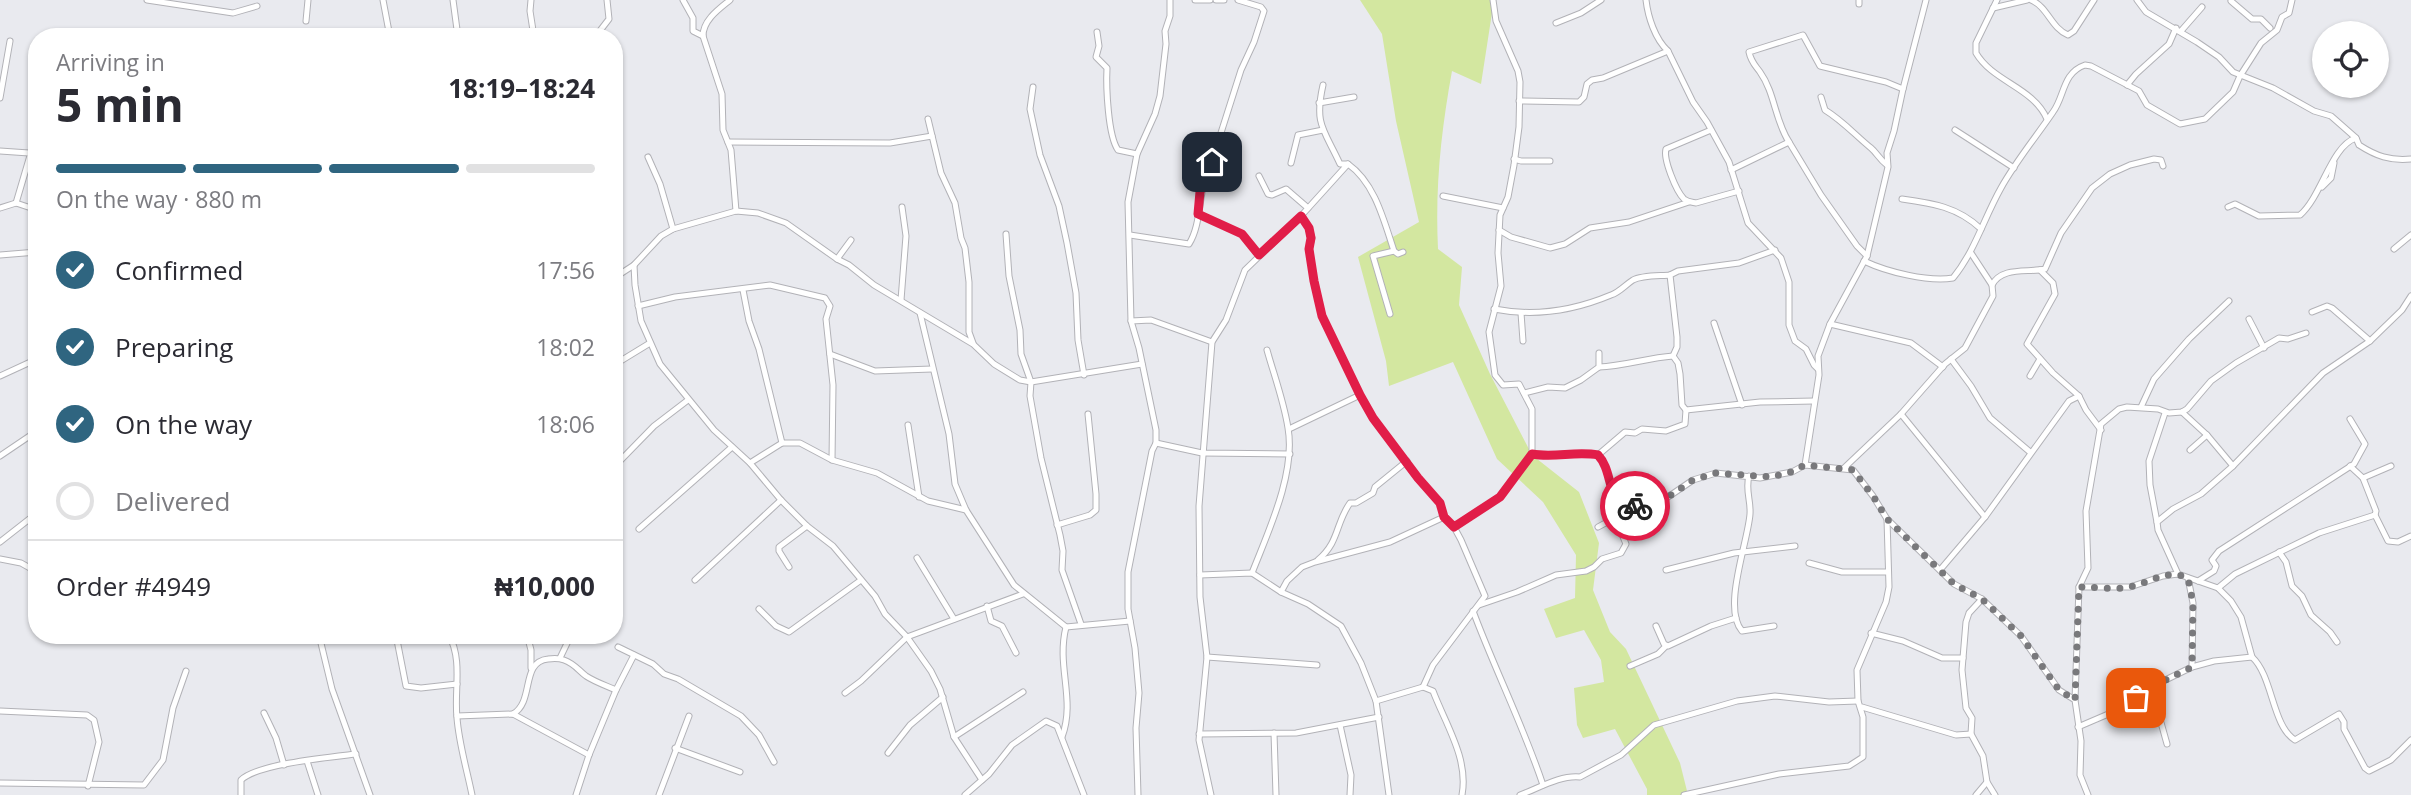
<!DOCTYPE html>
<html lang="en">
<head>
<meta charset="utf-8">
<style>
  :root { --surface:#fff; --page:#f2f2f3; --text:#2b2b33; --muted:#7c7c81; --line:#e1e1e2; --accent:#2f6580 }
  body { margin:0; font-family:"Open Sans",sans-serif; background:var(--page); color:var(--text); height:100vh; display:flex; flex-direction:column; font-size:26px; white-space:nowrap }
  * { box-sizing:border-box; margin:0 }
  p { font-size:23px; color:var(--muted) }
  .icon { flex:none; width:38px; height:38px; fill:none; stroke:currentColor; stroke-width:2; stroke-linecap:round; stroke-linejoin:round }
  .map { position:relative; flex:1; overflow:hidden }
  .drawer { position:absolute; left:28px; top:28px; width:595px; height:616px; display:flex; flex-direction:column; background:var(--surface); border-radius:28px; box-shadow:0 2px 5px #0004 }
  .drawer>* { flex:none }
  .fabs { position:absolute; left:2312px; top:21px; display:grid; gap:14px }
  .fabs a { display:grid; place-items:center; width:77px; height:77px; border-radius:50%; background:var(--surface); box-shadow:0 2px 5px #0004; font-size:35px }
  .pin { position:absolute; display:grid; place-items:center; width:60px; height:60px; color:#fff; margin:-30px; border-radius:14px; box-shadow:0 4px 10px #0006 }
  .courier { position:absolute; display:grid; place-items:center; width:70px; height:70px; margin:-35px; border:5px solid #e11d48; border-radius:50%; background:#fff; color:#222; box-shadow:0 2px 9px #0007 }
  .overview em { font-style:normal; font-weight:700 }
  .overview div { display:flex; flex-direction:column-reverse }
  .overview { display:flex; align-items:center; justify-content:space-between; height:119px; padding:0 28px }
  h1 { font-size:46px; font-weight:700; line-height:52px }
  .bar { display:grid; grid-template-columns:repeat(4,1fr); gap:10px 7px; align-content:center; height:84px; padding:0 28px }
  .bar i { height:9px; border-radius:5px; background:var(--line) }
  .bar .active { background:var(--accent) }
  .bar p { grid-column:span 4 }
  .line { display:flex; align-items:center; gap:18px; padding:0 28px; border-top:2px solid var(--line) }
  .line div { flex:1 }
  ol { padding:0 28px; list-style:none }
  li { display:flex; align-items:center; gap:21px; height:77px }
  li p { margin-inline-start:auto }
  li .icon { padding:7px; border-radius:50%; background:var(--accent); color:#fff; stroke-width:4 }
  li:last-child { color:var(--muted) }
  li i { width:38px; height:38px; border:4px solid var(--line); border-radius:50% }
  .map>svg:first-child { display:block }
  .green { fill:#d3e7a0 }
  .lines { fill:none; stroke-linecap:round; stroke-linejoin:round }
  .street-casing { stroke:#b2b2b7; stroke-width:7 }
  .street { stroke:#fff; stroke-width:5 }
  .done { stroke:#79797c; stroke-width:7; stroke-dasharray:0 12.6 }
  .route { stroke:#e11d48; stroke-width:9 }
</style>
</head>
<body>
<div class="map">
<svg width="2411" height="795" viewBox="0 0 2411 795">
  <rect width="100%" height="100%" fill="#e9eaef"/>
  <path class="green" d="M1360,0H1494L1481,84L1452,71C1441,131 1435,188 1438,249L1462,267L1459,305L1490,374L1532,455L1579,492L1599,543L1593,590L1610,632L1626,649L1680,763L1688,795H1647V789L1615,729L1583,738L1577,725L1574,688L1604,682L1601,660L1584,630L1556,638L1544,609L1575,598L1576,555L1543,502L1497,459L1453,362L1389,386L1386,361L1358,257L1419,222L1396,121L1382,34Z"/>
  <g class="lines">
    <defs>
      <g id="street">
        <polyline points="147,0 233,13 257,6"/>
        <polyline points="383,0 390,37"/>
        <polyline points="453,0 458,37"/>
        <polyline points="531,0 530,11 534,37"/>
        <polyline points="683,0 693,18 693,31 703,36"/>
        <path d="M730,0C719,9 703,20 703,36L722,94L723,130L731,150L736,211"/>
        <polyline points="1195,0 1210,0"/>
        <polyline points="1216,0 1224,0"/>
        <path d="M1493,0L1496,21L1518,71L1520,82L1519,127L1514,165L1508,197L1500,215L1498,253L1501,286L1489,332L1495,375L1503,385L1519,384L1532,409V454C1554,458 1576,450 1598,455C1612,470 1607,494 1624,508L1668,497L1693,480L1716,473L1760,478L1792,472L1805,465L1853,470L1873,496L1887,519L1954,584L1982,599L2021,636L2059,690L2075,700L2081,741L2080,775L2088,795"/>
        <path d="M1646,0C1648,17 1655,39 1668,51L1693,102L1707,122L1729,162L1748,223L1781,258L1789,282V325L1795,341L1806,349L1814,365L1818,369"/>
        <path d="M1997,0L1976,43V53C1993,82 2033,87 2047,119"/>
        <path d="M2031,0C2048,7 2051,28 2068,35L2074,31L2094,0"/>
        <path d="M2137,0L2146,12L2197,42L2219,57L2233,72L2273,88L2314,111L2331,116L2356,138L2359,145C2376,156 2390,161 2411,159"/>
        <polyline points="2231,1 2252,19 2261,19 2270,28"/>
        <polyline points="1859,4 1859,0"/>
        <polyline points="1993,8 2027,0"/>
        <polyline points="306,21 308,0"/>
        <polyline points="1556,23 1581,13 1601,0"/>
        <polyline points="2181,31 2202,7"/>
        <polyline points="599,32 609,19 607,0"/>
        <path d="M1097,32L1099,46L1096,57L1107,68C1106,87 1108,136 1118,150L1137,154"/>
        <polyline points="2127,85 2136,74 2169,44 2176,28"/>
        <polyline points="1033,87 1030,109 1040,155 1059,206 1067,243 1076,293 1078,340 1084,375"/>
        <path d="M1821,97L1825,110C1843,121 1855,135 1871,148C1877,153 1879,159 1887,165"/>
        <polyline points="0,98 10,41"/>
        <polyline points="1519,101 1579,102 1584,97 1587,84 1592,80 1603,78 1668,51"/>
        <polyline points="1319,103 1354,97"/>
        <polyline points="928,119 941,173 955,203 961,238 965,248 969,282 969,332 973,343"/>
        <path d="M1711,130L1666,149C1663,159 1676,191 1684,199C1688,202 1691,202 1696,203L1739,191"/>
        <polyline points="1955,130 2014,168"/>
        <polyline points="728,142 890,143 932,136"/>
        <path d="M1789,142C1775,121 1775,93 1760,72C1755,65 1751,62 1749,52L1803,35L1820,66L1886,82L1903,89"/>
        <polyline points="0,151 29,153"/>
        <polyline points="648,157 660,184 673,229"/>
        <polyline points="1514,159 1521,161 1550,161"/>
        <polyline points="1291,163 1298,135 1323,130"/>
        <path d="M1348,164C1375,183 1384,221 1394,251"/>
        <polyline points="1731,170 1789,142 1821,195 1857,246 1867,256"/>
        <polyline points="1259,176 1268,194 1272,195 1286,189 1308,208"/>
        <polyline points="2322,187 2331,178 2334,163"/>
        <polyline points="1443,196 1503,208"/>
        <path d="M1902,199C1932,203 1958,207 1981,229"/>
        <polyline points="16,203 37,132"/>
        <path d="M2228,207L2235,204L2259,216L2300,215C2322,196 2331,146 2356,138"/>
        <polyline points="0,208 16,203 37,210"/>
        <polyline points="1198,214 1242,234 1259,255"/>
        <polyline points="1301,216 1309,228 1312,238 1309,249 1314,281 1322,316 1360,395 1373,418 1417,478 1440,503 1444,517 1454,527 1461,540 1485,596 1433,665 1423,687"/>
        <polyline points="1499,230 1511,237 1550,248 1565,244 1590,228 1629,222 1689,202"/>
        <polyline points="1006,234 1009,276 1020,330 1021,354 1031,382 1030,396 1041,458 1060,535 1063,551 1062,570 1081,624"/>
        <path d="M1130,235L1189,244C1203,222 1197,188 1212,161L1241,70L1254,42L1264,11L1261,7L1238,0"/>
        <polyline points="2394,249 2411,235"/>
        <polyline points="0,255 37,252"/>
        <polyline points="837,259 851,240"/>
        <path d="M1864,261C1887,272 1928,282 1953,278C1975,251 1984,218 2001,188C2016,161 2036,137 2053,112C2065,96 2062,73 2085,65L2091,66L2139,91L2147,105L2180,124L2205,119L2233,92L2240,76L2261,43L2277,30L2282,17L2289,13L2292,0"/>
        <polyline points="634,265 635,285 641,321 660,364 714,430 750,463 781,500 807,526 833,546 875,596 885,614 907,637 931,671 940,689 954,737 982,780"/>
        <polyline points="2040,270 2053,283 2055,294 2027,344 2053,373 2079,396"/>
        <polyline points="614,278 634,265 661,236 673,229 736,211 758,213 786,223 837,259 849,265 874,285 973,344 994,364 1020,380 1031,382 1142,364"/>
        <path d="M1992,285C2002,266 2028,273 2045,269L2061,233L2092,188L2110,174L2130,165L2154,159L2161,160L2163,166"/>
        <polyline points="743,290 749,321 759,349 782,443"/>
        <polyline points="901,300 906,236 902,207"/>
        <polyline points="638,306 675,297 770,285 825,298 830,306 826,319 833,385 832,460"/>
        <path d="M1494,309C1535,317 1573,311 1611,295C1620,292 1625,285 1633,280C1642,275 1660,276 1670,275"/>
        <polyline points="2312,312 2327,306 2332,308 2370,341"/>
        <polyline points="920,313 949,434 955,484 966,510 1014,585 1066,627 1130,621"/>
        <polyline points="1521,313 1523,341"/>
        <polyline points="1390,314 1373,256 1394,251 1398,254 1403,252"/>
        <polyline points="2249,319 2264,348"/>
        <polyline points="1131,321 1151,320 1212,342"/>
        <polyline points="1714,323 1742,405"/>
        <polyline points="1830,324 1911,343 1943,367"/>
        <polyline points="830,354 875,371 932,369"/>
        <polyline points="1673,356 1677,347 1677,337 1670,275 1678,271 1739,263 1775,250"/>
        <polyline points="1951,359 1971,386 1990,418 2030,452"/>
        <polyline points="614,365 650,343"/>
        <path d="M1599,367C1624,366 1647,358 1673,356L1678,363L1680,374L1682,405L1686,410L1760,402L1814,401"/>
        <polyline points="0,376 37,359"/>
        <polyline points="2030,376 2040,359"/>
        <polyline points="1524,393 1548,387 1565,388 1581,380 1599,367 1599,353"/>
        <polyline points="2141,407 2154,379 2189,339 2229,301"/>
        <polyline points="2182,412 2207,435 2233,466"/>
        <polyline points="1901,414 1985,517"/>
        <polyline points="908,425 919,497"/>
        <polyline points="1289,429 1360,395"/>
        <polyline points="1156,443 1202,453 1290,454"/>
        <polyline points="2190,450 2207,435"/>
        <polyline points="1598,455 1625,432 1635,433 1642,429 1666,431 1685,424 1686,410"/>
        <polyline points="0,456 37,431"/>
        <polyline points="750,463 782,443 800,443 832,460 877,473 928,501 966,510"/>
        <polyline points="1805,465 1819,375 1818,356 1830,324 1867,256 1888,167 1887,153 1894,131 1903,89 1926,0"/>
        <polyline points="614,467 654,426 688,400"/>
        <polyline points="1844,468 1901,414 1945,364 1965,348 1993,296 1992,285 1971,253"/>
        <path d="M1749,476C1745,490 1751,500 1750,514C1748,542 1722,608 1742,631L1774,626"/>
        <polyline points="2363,478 2391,466"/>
        <polyline points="2375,515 2388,541 2398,542 2411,536"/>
        <polyline points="2157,522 2150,485 2149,461 2165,413"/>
        <polyline points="1057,525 1090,515 1096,510 1096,494 1088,414"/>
        <polyline points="1454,527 1500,497 1532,454"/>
        <polyline points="1598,527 1611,520 1624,508"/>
        <polyline points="639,529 732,447"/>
        <polyline points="0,542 37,513"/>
        <polyline points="2279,552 2286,562 2292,586 2302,596 2311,615 2330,632 2337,642"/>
        <polyline points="917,558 954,619"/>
        <polyline points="0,559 21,563 37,572"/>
        <path d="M1318,560C1340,541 1335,524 1350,503H1356L1373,493L1375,487L1407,461"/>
        <polyline points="1809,563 1842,572 1888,572"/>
        <polyline points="789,567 779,551 779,547 807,526"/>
        <polyline points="1666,570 1734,553 1795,546"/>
        <polyline points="1940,570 1985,517 2069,401 2079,396 2086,410 2101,430"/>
        <path d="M1252,573C1268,532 1296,473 1288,428C1284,402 1274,375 1267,350"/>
        <polyline points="2178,574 2158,530 2157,522 2173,509 2201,494 2233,466 2323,373 2370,341 2402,310 2411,296"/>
        <polyline points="1200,575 1252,573 1281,592 1308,604 1341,626 1361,663 1376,701 1389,795"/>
        <polyline points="2188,578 2193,603 2192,667"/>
        <polyline points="695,580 781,500"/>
        <polyline points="2198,581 2214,571 2216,566 2212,560 2219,551 2354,464 2365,444 2350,419"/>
        <polyline points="2079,587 2130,587 2163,576 2178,574 2218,588 2231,601 2241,617 2252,657"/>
        <polyline points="2218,588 2235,574 2319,533 2375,515 2376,511 2363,478 2350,466"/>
        <polyline points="1281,592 1287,581 1302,567 1315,562 1390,542 1444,517"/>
        <polyline points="1479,605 1517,592 1556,575 1586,571 1594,567 1602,559 1621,553 1626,544 1614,515"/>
        <polyline points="987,606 991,621 1002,626 1016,653"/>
        <polyline points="759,609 776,626 789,632 861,580"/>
        <path d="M1473,611C1495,670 1523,725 1543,785"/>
        <polyline points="1656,626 1664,644 1668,646 1711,626 1736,618"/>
        <polyline points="1871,633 1903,641 1942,658 1963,658"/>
        <polyline points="319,635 332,689 370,795"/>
        <polyline points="396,635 406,686 421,688 457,684"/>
        <path d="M449,635C463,661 454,690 457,718C459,744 467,770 472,795"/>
        <polyline points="527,635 531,650 531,668"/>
        <polyline points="618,647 653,664 664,674 678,679 741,716 759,735 774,762"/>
        <polyline points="1207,657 1317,665"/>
        <polyline points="560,658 571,635"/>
        <polyline points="1630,666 1658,654 1666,646"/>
        <polyline points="2151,687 2167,744"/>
        <polyline points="845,693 861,681 907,637 1023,594"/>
        <polyline points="2075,700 2079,587 2088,568 2086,511 2101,424 2119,409 2127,407 2158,409 2169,413 2182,412 2187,409 2211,381 2236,363 2279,338 2288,339 2306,333"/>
        <path d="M1376,701L1423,687L1433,691C1445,723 1469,759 1462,795"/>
        <polyline points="1862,707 1956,735 1971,734"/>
        <polyline points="0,711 87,715 94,720 99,742 88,786"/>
        <polyline points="264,713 276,738 284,765"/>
        <path d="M513,714C535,701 520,662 548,659C554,658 559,658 564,660C575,664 578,670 586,676C595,682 607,686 616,690"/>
        <polyline points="457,716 513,714 589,755"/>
        <polyline points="1340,725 1351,775 1350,795"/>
        <path d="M2078,727L2120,709L2151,687L2192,667L2214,661L2252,657C2273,676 2272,726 2295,740L2339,714L2344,722V729L2365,768L2369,771L2391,760L2411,740"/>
        <polyline points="1274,733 1276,795"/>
        <polyline points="1199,734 1296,733 1379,717"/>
        <polyline points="954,737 1023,692"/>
        <path d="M1062,737C1076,699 1056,667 1066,627"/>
        <polyline points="675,748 740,772"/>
        <polyline points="888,753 910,725 943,697"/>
        <polyline points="307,761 318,795"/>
        <polyline points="1987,782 1995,795"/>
        <polyline points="0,783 144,785 163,760 173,708 186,671"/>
        <path d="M241,795V780C257,764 331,757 356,754"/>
        <polyline points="576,795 589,755 616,690 634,655"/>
        <polyline points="659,795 689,716"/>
        <polyline points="965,795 989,774 1012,745 1046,721 1057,726 1084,795"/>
        <polyline points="1138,795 1136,728 1139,693 1135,648 1128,609 1128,572 1152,451 1156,443 1156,430 1139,348 1131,321 1128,202 1137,154 1155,114 1160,96 1166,44 1165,31 1170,16 1170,0"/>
        <path d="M1211,795L1199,740L1207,657L1200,597L1199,506L1212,342L1226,320L1245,270L1301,216L1348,164H1340C1324,129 1314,125 1323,85"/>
        <path d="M1520,795C1539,788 1560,775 1580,777L1621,755L1654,725L1737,701L1775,696L1829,702L1858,701"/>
        <polyline points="1684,795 1779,774 1849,766 1863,757 1863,717 1858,701 1857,670 1886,602 1889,587 1887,519"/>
        <polyline points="1976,795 1987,782 1983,756 1971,734 1972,718 1966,708 1962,670 1966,622 1969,613 1982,599"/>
      </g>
    </defs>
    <use href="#street" class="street-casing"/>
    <use href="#street" class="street"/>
  </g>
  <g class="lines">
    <path class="done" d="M1635,506L1668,497L1693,480L1716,473L1772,477L1791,472L1805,465L1853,470L1873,496L1887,519L1954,584L1982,599L2021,636L2059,690L2075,700L2079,587C2095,587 2114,590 2129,587C2150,583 2167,568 2188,578L2193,603L2192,667L2151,687L2136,698"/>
    <path class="route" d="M1212,162L1200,192L1198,214L1242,234L1259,255L1301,216L1309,228L1311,238L1309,249L1314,281L1322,316L1360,395L1373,418L1418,478L1440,503L1444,517L1454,527L1500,497L1532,454C1554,458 1576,451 1598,455C1612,470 1607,494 1624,508L1635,506"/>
  </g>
</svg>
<div class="fabs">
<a><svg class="icon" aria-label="locate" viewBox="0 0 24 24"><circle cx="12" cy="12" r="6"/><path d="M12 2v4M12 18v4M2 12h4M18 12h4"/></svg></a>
</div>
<div class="pin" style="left:2136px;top:698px;background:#ea580c"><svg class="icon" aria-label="bag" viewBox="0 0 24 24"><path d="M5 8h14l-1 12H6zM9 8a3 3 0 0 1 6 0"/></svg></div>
<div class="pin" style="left:1212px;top:162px;background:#1f2937"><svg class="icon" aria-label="home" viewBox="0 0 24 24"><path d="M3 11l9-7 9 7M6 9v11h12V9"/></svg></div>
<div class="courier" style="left:1635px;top:506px"><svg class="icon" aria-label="bike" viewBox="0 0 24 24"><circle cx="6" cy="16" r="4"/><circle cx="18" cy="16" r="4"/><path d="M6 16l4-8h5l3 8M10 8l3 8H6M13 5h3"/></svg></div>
<section class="drawer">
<div class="overview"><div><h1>5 min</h1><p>Arriving in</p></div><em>18:19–18:24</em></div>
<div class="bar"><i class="active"></i><i class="active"></i><i class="active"></i><i></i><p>On the way · 880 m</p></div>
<ol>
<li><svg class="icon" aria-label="check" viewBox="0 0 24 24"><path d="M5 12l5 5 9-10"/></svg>Confirmed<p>17:56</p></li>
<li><svg class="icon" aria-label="check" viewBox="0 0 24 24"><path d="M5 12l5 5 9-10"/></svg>Preparing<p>18:02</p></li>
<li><svg class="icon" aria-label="check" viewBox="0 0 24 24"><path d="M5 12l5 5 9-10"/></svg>On the way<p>18:06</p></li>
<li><i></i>Delivered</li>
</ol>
<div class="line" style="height:91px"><div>Order #4949</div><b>₦10,000</b></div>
</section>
</div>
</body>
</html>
